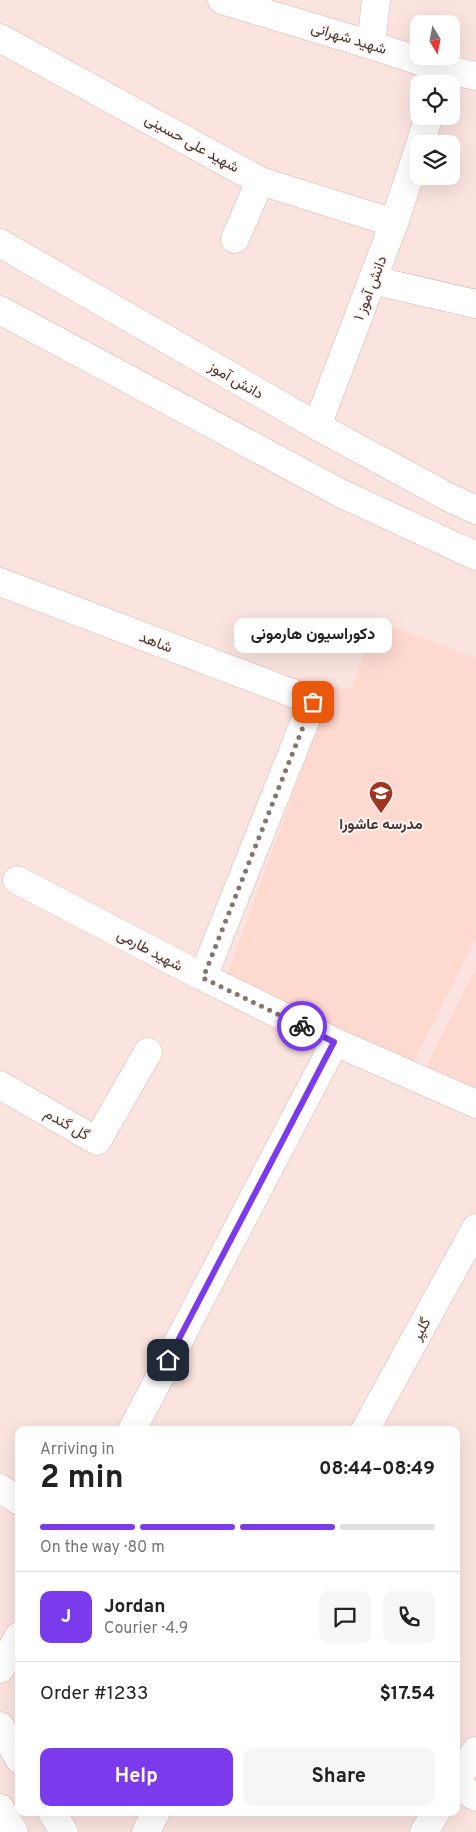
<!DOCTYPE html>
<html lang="en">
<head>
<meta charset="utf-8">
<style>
  :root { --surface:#fff; --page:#f6f6f6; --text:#222; --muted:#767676; --line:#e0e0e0; --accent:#7c3aed }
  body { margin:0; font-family:Overpass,Vazirmatn,sans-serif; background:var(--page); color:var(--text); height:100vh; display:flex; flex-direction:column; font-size:19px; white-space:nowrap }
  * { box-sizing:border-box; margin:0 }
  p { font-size:16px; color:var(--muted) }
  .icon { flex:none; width:28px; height:28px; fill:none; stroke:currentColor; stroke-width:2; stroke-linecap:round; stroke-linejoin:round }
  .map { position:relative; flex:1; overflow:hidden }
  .drawer { position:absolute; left:15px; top:1426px; width:445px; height:390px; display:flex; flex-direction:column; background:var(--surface); border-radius:10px; box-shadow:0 5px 20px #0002 }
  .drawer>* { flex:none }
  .needle { width:32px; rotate:170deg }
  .fabs { position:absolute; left:410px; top:15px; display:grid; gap:10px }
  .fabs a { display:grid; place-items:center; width:50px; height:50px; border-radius:10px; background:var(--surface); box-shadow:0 5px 20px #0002; font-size:25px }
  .pin { position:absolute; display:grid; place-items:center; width:42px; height:42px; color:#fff; margin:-21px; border-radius:10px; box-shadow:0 2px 8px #0006 }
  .courier { position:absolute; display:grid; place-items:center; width:50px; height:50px; margin:-25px; border:4px solid #7c3aed; border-radius:50%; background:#fff; color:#222; box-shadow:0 1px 6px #0007 }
  .bubble { position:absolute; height:35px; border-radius:10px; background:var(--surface); box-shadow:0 5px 20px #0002; font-size:16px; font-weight:700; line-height:35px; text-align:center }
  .overview em { font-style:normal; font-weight:700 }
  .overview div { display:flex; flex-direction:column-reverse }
  .overview { display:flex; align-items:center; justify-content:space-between; height:85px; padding:0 25px }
  h1 { font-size:32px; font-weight:700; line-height:38px }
  .bar { display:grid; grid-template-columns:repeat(4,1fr); gap:8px 5px; align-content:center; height:60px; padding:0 25px }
  .bar i { height:6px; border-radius:4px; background:var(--line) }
  .bar .on { background:var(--accent) }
  .bar p { grid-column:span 4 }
  .line { display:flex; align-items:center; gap:12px; padding:0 25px; border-top:1px solid var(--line) }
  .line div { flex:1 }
  .round { display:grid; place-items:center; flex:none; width:52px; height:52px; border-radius:10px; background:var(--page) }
  .button { display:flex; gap:10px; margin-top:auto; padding:10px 25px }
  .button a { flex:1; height:58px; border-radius:10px; background:var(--accent); color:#fff; font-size:20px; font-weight:700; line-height:58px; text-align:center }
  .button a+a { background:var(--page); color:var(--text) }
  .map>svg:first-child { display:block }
  .built { fill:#fed9d0 }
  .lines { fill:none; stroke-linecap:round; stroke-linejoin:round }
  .minor-casing { stroke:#d9b4ac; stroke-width:29 }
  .tertiary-casing { stroke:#d9b4ac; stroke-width:29 }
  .minor { stroke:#fff; stroke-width:28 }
  .tertiary { stroke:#fff; stroke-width:28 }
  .done { stroke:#867470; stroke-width:5; stroke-dasharray:0 9 }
  .route { stroke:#7c3aed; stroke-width:6 }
  .labels { text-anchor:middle; stroke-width:4; stroke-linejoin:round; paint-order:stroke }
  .street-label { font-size:15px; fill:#473834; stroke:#fdf5f3 }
  .poi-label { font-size:15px; font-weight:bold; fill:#473834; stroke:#fdf5f3 }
</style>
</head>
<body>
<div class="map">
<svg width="476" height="1832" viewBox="0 0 476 1832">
  <rect width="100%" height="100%" fill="#fbe4df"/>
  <g class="built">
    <polygon points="375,621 476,658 476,939 410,1068 226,979 332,686 352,690"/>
    <polygon points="476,968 476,1091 425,1069"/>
  </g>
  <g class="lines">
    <defs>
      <g id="minor">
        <polyline points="222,0 371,45 444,69 476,76"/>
        <polyline points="0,38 260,181 394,223"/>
        <polyline points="371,45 376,0"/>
        <polyline points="420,144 429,116"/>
        <polyline points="235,239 260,181"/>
        <polyline points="372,280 476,304"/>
        <polyline points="317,426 394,223 419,148"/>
        <polyline points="0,582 313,701 203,977"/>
        <polyline points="17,880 203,977 335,1042 476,1104"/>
        <polyline points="0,1085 97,1141 148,1052"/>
        <polyline points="132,1430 335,1042"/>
        <polyline points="365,1430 476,1228"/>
        <polyline points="0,1488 19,1501"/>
        <polyline points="0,1669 19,1636"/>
        <polyline points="456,1781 476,1751"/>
        <polyline points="456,1785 476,1797"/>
        <polyline points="146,1832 156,1812"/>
        <polyline points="424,1832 436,1812"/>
      </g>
      <g id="tertiary">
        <polyline points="0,243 317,426 450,498 476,510"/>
        <polyline points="0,310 340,493 476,556"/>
        <polyline points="0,1726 19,1759"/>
        <polyline points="0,1808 14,1832"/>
        <polyline points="52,1812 64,1832"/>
      </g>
    </defs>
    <use href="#minor" class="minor-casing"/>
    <use href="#tertiary" class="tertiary-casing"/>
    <use href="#minor" class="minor"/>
    <use href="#tertiary" class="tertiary"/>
  </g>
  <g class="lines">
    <polyline class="done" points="302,1026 203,978 313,702"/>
    <polyline class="route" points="168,1360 334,1042 302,1026"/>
  </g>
  <defs>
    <symbol id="school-pin" viewBox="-11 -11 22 30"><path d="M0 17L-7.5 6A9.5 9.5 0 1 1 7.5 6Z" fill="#9f3520" stroke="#fdf5f3"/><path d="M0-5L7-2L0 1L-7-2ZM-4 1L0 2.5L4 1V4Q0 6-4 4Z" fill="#fff"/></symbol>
  </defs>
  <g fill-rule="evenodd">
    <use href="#school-pin" x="367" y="779" width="28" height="38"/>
  </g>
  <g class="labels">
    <g class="street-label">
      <text transform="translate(349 38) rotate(17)" y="5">شهید شهرانی</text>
      <text transform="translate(192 143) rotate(29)" y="5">شهید علی حسینی</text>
      <text transform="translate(370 288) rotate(-69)" y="5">دانش آموز ۱</text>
      <text transform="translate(236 380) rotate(30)" y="5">دانش آموز</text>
      <text transform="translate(156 642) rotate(21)" y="5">شاهد</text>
      <text transform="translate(150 950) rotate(28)" y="5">شهید طارمی</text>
      <text transform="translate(67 1124) rotate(30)" y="5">گل گندم</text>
      <text transform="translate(421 1329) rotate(-61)" y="5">گلپر</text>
    </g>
    <g class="poi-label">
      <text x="381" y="829">مدرسه عاشورا</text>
    </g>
  </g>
</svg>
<div class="fabs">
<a><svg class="needle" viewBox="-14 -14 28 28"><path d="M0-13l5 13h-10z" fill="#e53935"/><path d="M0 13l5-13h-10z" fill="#767676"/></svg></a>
<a><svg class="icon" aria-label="locate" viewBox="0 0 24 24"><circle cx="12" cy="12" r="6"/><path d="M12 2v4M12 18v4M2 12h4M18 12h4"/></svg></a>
<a><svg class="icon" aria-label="layers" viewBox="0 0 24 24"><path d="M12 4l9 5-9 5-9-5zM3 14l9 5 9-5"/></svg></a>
</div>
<div class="pin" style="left:313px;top:702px;background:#ea580c"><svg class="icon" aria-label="bag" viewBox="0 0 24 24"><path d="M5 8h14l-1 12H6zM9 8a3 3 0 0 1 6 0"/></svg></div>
<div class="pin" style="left:168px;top:1360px;background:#1f2937"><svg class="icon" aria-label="home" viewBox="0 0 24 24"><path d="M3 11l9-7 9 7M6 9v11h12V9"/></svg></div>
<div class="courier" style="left:302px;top:1026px"><svg class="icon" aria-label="bike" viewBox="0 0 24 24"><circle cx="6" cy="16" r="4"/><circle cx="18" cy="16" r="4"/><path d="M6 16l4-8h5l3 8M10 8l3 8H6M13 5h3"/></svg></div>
<div class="bubble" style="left:234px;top:618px;width:158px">دکوراسیون هارمونی</div>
<section class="drawer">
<div class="overview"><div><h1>2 min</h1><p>Arriving in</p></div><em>08:44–08:49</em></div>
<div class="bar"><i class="on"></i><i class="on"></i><i class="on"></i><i></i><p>On the way · 80 m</p></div>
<div class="line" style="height:90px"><b class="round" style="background:var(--accent);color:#fff">J</b><div><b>Jordan</b><p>Courier · 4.9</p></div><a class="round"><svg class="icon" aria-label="chat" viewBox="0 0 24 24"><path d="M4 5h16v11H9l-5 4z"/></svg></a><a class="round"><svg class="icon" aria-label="phone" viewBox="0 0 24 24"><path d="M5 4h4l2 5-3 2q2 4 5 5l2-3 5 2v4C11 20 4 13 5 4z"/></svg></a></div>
<div class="line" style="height:65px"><div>Order #1233</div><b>$17.54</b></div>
<div class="button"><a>Help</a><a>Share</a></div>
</section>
</div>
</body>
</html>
